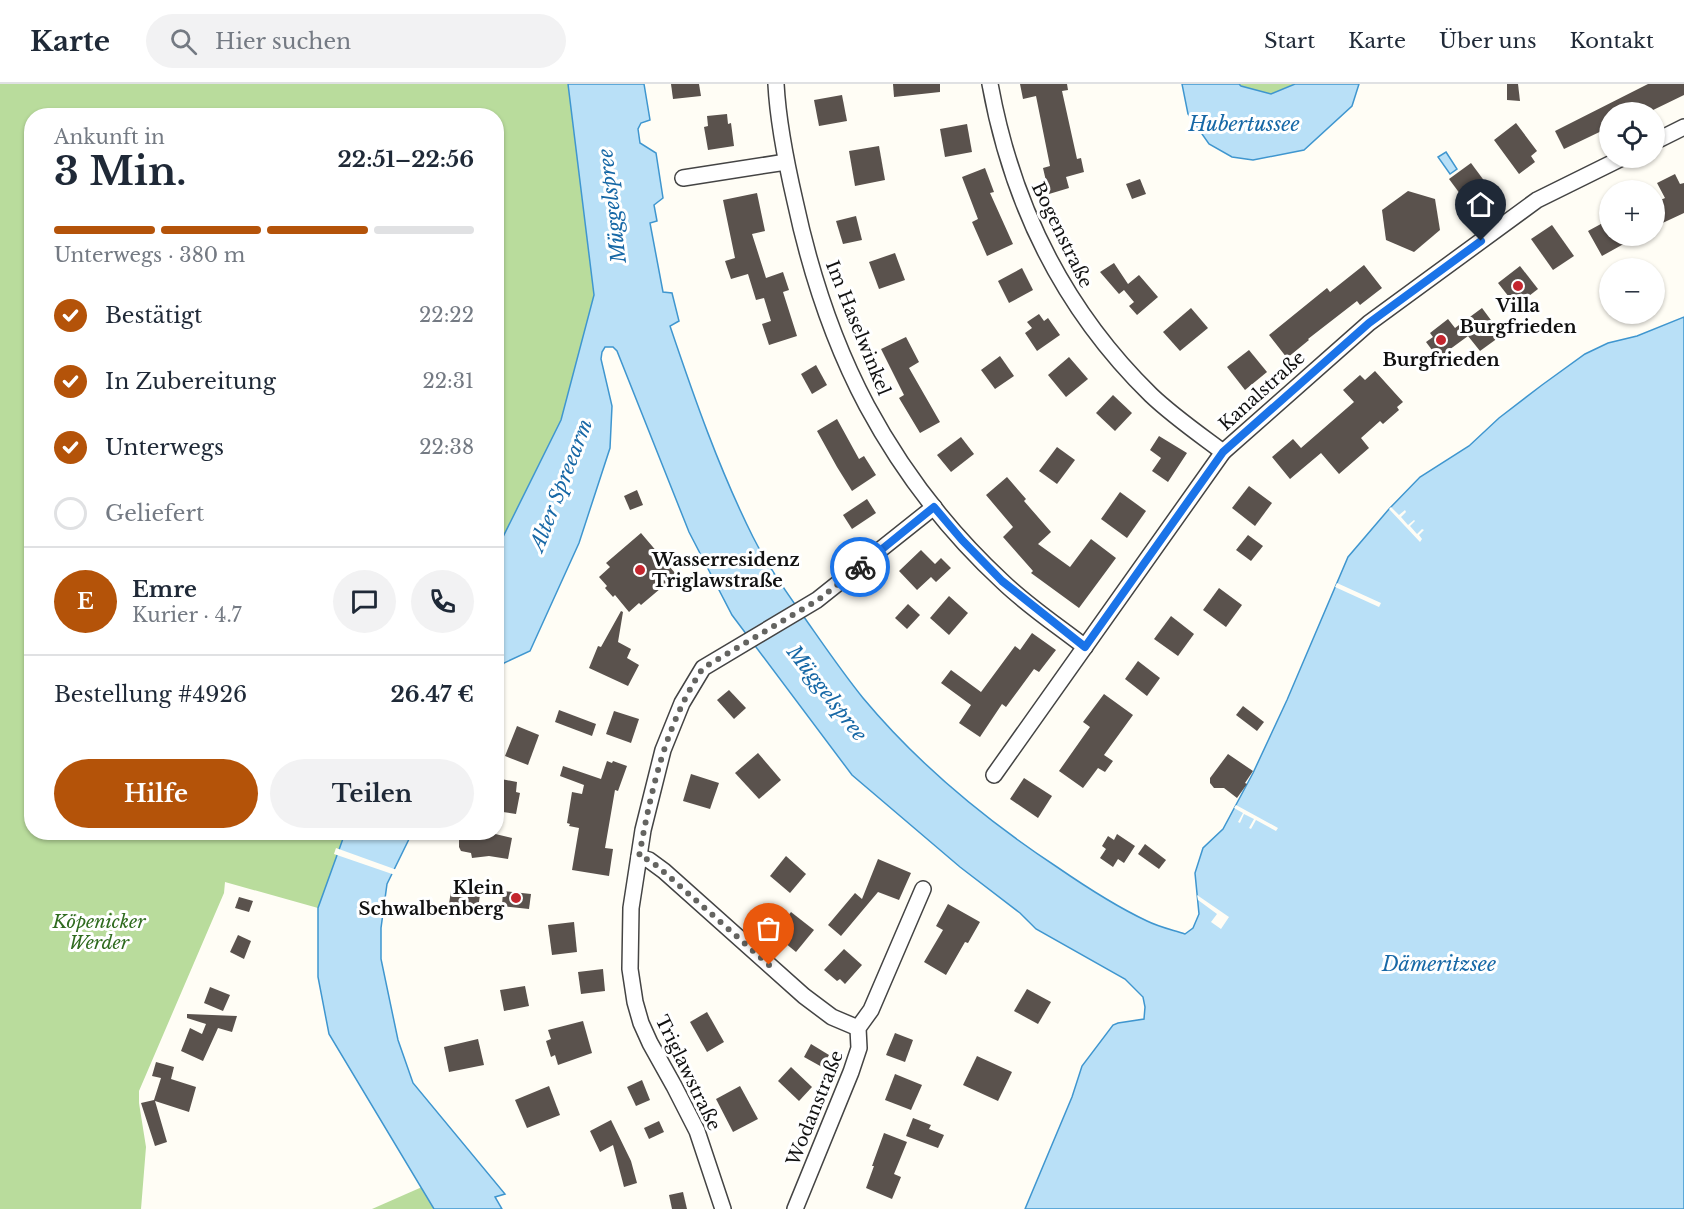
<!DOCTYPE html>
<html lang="de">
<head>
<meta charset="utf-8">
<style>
  :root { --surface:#fff; --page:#f2f2f3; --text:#1f2937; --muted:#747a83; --line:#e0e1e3; --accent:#b45309 }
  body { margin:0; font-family:"Libre Baskerville",serif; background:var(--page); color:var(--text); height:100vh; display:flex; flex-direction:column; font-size:22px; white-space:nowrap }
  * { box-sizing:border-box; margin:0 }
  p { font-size:20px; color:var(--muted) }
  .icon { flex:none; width:33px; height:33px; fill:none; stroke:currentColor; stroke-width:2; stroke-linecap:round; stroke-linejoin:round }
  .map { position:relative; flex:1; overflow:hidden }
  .side { position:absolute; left:24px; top:24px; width:480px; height:732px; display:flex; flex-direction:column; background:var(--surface); border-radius:24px; box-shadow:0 2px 4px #0004 }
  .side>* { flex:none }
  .buttons { position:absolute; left:1599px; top:18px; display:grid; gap:12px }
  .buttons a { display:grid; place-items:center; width:66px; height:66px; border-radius:50%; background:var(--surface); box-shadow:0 2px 4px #0004; font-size:30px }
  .pin { position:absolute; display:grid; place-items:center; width:51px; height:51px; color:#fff; margin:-62px -26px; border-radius:50% 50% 50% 0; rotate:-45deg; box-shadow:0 0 6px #0007 }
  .pin .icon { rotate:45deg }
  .courier { position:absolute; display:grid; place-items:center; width:60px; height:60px; margin:-30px; border:4px solid #1a73e8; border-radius:50%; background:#fff; color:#222; box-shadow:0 2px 8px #0007 }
  .head em { font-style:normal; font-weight:700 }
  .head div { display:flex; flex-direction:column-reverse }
  .head { display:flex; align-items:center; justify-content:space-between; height:102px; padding:0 30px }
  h1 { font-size:39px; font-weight:700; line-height:45px }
  .bar { display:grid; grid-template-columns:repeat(4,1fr); gap:9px 6px; align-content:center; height:72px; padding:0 30px }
  .bar i { height:8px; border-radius:4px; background:var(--line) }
  .bar .active { background:var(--accent) }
  .bar p { grid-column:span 4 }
  .line { display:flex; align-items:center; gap:15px; padding:0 30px; border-top:2px solid var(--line) }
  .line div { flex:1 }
  .round { display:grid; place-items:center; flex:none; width:63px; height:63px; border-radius:32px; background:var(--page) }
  ol { padding:0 30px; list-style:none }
  li { display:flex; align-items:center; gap:18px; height:66px }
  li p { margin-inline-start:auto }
  li .icon { padding:6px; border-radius:50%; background:var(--accent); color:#fff; stroke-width:4 }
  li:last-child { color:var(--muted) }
  li i { width:33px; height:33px; border:3px solid var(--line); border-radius:50% }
  .button { display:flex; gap:12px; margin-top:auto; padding:12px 30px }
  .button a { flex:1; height:69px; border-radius:36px; background:var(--accent); color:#fff; font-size:24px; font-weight:700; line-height:69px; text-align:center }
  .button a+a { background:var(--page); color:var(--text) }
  header { display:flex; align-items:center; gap:36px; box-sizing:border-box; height:84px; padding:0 30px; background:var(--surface); border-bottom:2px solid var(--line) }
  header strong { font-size:28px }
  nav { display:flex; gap:33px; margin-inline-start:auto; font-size:21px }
  .search { width:420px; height:54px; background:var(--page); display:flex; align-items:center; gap:15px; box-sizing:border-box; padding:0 21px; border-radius:33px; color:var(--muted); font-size:22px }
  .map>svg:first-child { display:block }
  .forest { fill:#b9dc9c }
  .water { fill:#b9e0f7; stroke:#3f96cf; stroke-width:1.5 }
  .pier { fill:#fffdf5 }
  .building { fill:#5a524d }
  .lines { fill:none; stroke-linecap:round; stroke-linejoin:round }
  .street-casing { stroke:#444; stroke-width:18 }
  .street { stroke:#fff; stroke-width:15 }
  .done { stroke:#646461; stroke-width:6; stroke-dasharray:0 10.8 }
  .route { stroke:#1a73e8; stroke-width:8 }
  .poi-dot { fill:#c4262e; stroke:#fff; stroke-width:2 }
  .labels { text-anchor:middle; stroke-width:6; stroke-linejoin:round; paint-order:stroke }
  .street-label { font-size:18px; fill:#111; stroke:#fff }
  .poi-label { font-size:18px; font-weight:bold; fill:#111; stroke:#fff }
  .park-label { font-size:18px; font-style:italic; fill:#2f6b1f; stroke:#fff }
  .water-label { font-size:20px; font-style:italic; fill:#1768a6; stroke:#fff }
</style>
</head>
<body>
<header>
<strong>Karte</strong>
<div class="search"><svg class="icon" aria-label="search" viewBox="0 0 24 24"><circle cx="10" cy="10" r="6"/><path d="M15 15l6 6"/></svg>Hier suchen</div>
<nav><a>Start</a><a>Karte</a><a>Über uns</a><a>Kontakt</a></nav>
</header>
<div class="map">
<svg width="1684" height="1125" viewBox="0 0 1684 1125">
  <rect width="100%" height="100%" fill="#fffdf5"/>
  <g class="forest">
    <polygon points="0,0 568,0 594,211 561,336 497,465 496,32 32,32 32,748 345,749 318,824 225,798 224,809 139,1007 139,1019 146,1063 141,1125 0,1125"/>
    <polygon points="1239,0 1295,0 1271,10 1240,2"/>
    <polygon points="422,1103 434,1125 372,1125"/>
  </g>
  <g class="water">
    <path d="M568,0H644L650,36L641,39L638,45L640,59L656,69L663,114L654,121L657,137L650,139L663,208L672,209L679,237L670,242C694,313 719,385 753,453C767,481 786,508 804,533C823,560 842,588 863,614C918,680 986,736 1057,783C1086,803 1115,822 1147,837C1159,843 1173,846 1185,850L1193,844L1199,830L1195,789L1203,764L1223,745L1253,689L1287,616L1348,473L1389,425L1420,393L1469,362L1499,334L1542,301L1585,270L1608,259L1637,252L1684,233V1125H1025L1072,1013L1082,982L1113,941L1118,939L1144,935L1145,923L1143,913L1125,895L1036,845L1020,829L960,783L852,691L732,531L689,448L617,267L613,263H605L602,268L601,275L612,322L610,364L579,459L530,567L504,579L497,593V465L561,336L594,211Z"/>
    <polygon points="1182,0 1239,0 1241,2 1271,10 1295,0 1359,0 1352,22 1304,66 1253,76 1232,73 1209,60 1188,30"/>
    <polygon points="1446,68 1457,85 1450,90 1438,73"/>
    <polygon points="345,749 412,749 387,800 381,844 381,875 398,956 413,999 505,1110 495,1113 502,1125 434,1125 329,950 318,893 318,824"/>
  </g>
  <g class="pier">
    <polygon points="1391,423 1399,431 1405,426 1406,428 1401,433 1408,441 1414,436 1415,437 1410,442 1417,450 1422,445 1424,446 1419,451 1422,455 1420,458 1389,425"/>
    <polygon points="1337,499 1381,519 1379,523 1335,503"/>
    <polygon points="1236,721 1278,744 1276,747 1256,736 1251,745 1249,744 1254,735 1244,730 1240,739 1238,738 1243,729 1234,724"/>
    <polygon points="336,764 397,786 395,791 334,770"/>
    <polygon points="1197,811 1229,833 1221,845 1211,838 1217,830 1198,816"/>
  </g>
  <g class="building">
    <polygon points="671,0 699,0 701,12 673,15"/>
    <polygon points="893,0 940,0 940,8 894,13"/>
    <polygon points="1020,0 1067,0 1068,6 1062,7 1077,75 1081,74 1084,88 1066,93 1069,104 1049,110 1043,84 1050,82 1036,12 1023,15"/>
    <polygon points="1507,0 1518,0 1520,17 1507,16"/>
    <polygon points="1648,0 1684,0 1684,11 1649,28 1610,28 1610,43 1564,65 1555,47"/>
    <polygon points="842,11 847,37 819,42 814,16"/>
    <polygon points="727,30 728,40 731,39 734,62 708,66 704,43 708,42 707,32"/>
    <polygon points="1516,39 1537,67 1531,72 1535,78 1519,90 1494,56"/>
    <polygon points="967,40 972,68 945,73 940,45"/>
    <polygon points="879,62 885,96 855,102 849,67"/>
    <polygon points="1471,79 1494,110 1472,126 1449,95"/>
    <polygon points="985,84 994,108 990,109 1013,160 987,172 972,138 978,135 962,93"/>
    <polygon points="1675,90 1680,100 1684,99 1684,129 1654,143 1654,119 1665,114 1657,99"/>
    <polygon points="1140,95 1146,110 1132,115 1126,100"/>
    <polygon points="1408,107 1435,115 1440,146 1414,168 1386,156 1382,126"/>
    <polygon points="757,109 765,147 752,150 766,194 783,188 789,206 783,208 797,252 769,261 762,240 771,237 764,214 756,216 748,190 731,195 725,177 735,174 723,116"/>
    <polygon points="856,132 862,156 843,160 836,137"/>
    <polygon points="1610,135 1610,152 1638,152 1602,172 1588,147"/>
    <polygon points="1552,141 1574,172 1553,186 1531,155"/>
    <polygon points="895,169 905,196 879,205 869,178"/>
    <polygon points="1114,179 1128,200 1139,191 1158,213 1137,231 1129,222 1134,218 1124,206 1119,210 1100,188"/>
    <polygon points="1364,181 1382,204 1360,221 1357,217 1308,255 1309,256 1287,274 1269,251 1327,204 1330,208"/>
    <polygon points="1520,182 1538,205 1516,222 1498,199"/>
    <polygon points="1022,184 1033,206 1009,219 998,197"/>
    <polygon points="1191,224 1208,244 1180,267 1163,248"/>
    <polygon points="1482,224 1502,251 1480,267 1468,252 1438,274 1426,258 1433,253 1430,249 1448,235 1455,244"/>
    <polygon points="1039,230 1044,237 1048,234 1060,251 1037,267 1025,249 1032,244 1027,238"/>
    <polygon points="906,253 919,278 909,284 940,338 920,349 899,314 904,311 881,265"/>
    <polygon points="1249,266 1267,288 1245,306 1227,283"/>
    <polygon points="1000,272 1014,292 995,305 981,286"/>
    <polygon points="1069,273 1088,295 1066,313 1048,291"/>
    <polygon points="816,281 827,301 812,310 801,290"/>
    <polygon points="1375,287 1403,318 1397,323 1399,326 1383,340 1380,337 1361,354 1369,364 1339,390 1321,369 1290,395 1272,373 1293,355 1301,364 1354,318 1343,306 1360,291 1365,296"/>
    <polygon points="1113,311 1132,329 1115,347 1096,329"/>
    <polygon points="837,335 859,375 864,372 876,391 852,407 837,383 817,347"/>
    <polygon points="1159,352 1187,369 1168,398 1152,387 1161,374 1150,366"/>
    <polygon points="961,353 974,370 951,388 937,371"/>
    <polygon points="1057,363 1075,376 1057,400 1039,387"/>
    <polygon points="1007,393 1026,415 1024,417 1051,448 1038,460 1070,483 1091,455 1116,474 1079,524 1031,489 1033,487 1003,453 1013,443 986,411"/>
    <polygon points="1249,402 1272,419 1255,442 1232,424"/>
    <polygon points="637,406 643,421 630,426 624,412"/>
    <polygon points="1120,408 1146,427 1127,454 1101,435"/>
    <polygon points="867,415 876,429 852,445 843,431"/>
    <polygon points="641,449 675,489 665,497 667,499 641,521 639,519 629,528 615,511 613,513 605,504 607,502 599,493 610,483 606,479"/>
    <polygon points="1248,451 1263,462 1251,477 1236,466"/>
    <polygon points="921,466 935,480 941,474 951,484 936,498 931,493 917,506 899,487"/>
    <polygon points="1219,504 1242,521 1226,543 1203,526"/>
    <polygon points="949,512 968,529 949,551 930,534"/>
    <polygon points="908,520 920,531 907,545 895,534"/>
    <polygon points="621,527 623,528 618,558 631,565 627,574 639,581 628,602 589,584 598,562 601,563"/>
    <polygon points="1171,532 1194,550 1178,572 1154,555"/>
    <polygon points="1032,549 1056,566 1039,588 1034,585 1006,623 1002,620 980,653 959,639 971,621 941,599 951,586 981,608 1015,562 1020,566"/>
    <polygon points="1138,577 1160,594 1147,612 1125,595"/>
    <polygon points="729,606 746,624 734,635 717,616"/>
    <polygon points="1104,610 1133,631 1104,671 1113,677 1105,688 1098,684 1083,704 1059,687 1090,643 1083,638"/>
    <polygon points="1243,622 1264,638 1257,647 1236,631"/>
    <polygon points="559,626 596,640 592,652 555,638"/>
    <polygon points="614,627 639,635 631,659 606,650"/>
    <polygon points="517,642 539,651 528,681 505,672"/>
    <polygon points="758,669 781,696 759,715 735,689"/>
    <polygon points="1228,670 1253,687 1245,699 1247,700 1237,714 1224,704 1214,704 1210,699 1210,694"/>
    <polygon points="607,677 612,679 613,677 627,682 618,707 615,706 605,764 613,765 609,792 572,786 579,744 569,742 570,740 567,739 572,708 582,710 584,701 560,692 563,682 601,695"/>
    <polygon points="691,690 719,699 710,725 683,717"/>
    <polygon points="496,694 517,698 516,708 520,709 516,730 496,727"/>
    <polygon points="1024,694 1052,712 1038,734 1010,715"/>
    <polygon points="461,748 487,748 512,754 508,775 489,772 472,774 471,769 461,767 459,763 459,755"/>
    <polygon points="1117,750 1135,762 1124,779 1118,775 1113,783 1100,774 1106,765 1102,762 1108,752 1114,756"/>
    <polygon points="1145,760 1166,776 1159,785 1138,770"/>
    <polygon points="786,772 806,790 790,809 770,792"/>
    <polygon points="878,775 911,789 899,816 878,808 841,852 828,841 855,809 862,815"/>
    <polygon points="451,807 480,811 478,824 449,820"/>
    <polygon points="503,807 531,810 529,825 502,822"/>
    <polygon points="239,813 253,817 249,828 235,824"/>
    <polygon points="948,820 980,838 968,859 965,858 946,891 924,878 943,846 936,842"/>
    <polygon points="791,828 814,846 796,868 774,850"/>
    <polygon points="574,838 577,868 552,871 548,841"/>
    <polygon points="238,851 251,857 244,875 230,868"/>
    <polygon points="844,865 862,881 845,900 840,895 837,897 824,886"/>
    <polygon points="603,885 605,907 581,910 578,888"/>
    <polygon points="525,902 529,922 504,927 500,906"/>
    <polygon points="210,903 230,911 223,927 204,919"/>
    <polygon points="1027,905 1051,918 1038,940 1014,927"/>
    <polygon points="707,928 724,958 707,968 690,938"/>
    <polygon points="187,930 237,932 232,948 218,944 203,977 181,967 190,944 202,950 206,940 187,934"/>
    <polygon points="583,937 592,969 558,981 555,971 551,973 546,957 551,955 548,946"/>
    <polygon points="895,949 913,956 905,978 886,971"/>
    <polygon points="478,955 484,981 449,988 444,963"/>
    <polygon points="811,960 829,971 822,983 804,973"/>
    <polygon points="977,972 1012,988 998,1017 963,1001"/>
    <polygon points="156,978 174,983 171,995 196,1003 189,1028 155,1017 167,1058 155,1062 141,1019 154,1016 161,994 152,992"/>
    <polygon points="791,983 812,1003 799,1017 778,997"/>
    <polygon points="895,990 922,1001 911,1026 885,1016"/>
    <polygon points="642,996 650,1016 636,1022 627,1003"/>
    <polygon points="549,1002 560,1031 527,1044 515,1016"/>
    <polygon points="740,1002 758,1035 733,1048 716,1015"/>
    <polygon points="913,1034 931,1041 929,1045 944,1051 938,1064 906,1052"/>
    <polygon points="611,1036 631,1077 637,1099 624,1103 613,1061 600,1068 590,1047"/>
    <polygon points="659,1037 664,1048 649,1055 644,1044"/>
    <polygon points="884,1049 907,1058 894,1090 901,1093 892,1115 866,1104 874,1082 872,1082"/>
    <polygon points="683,1108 687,1125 672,1125 669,1111"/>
  </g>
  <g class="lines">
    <defs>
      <g id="street">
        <path d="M776,0C778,39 786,78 795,117C810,187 833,258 867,322C902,387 949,448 1003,498C1028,522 1058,542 1085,563"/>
        <path d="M990,0C1012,121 1063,225 1151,311C1173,332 1199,350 1223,368"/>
        <polyline points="1654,58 1684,43"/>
        <polyline points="683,94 786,78"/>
        <polyline points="994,691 1223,368 1369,239 1537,116 1622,74"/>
        <polyline points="639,773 649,776 664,787 804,912 832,933 858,944"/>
        <polyline points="723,1125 697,1047 674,1002 650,959 641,939 635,918 630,885 631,824 643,746 663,666 682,619 703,584 817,516 934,423"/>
        <polyline points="795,1125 851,988 859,964 858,944 871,926 923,805"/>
      </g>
    </defs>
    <use href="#street" class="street-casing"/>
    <use href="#street" class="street"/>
  </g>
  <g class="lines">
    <path class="done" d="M769,881L664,788L650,776L639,773C651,707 665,641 703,584L818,516L860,483"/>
    <polyline class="route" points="860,483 934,423 962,456 1002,497 1085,563 1223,368 1369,239 1481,157"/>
  </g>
  <g class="poi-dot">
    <circle cx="1518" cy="202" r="6"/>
    <circle cx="1441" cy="256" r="6"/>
    <circle cx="640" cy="486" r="6"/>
    <circle cx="516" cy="814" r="6"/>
  </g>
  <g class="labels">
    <g class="street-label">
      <text transform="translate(1062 151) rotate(64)" y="6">Bogenstraße</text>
      <text transform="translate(858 244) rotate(68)" y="6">Im Haselwinkel</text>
      <text transform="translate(1262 307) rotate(-42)" y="6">Kanalstraße</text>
      <text transform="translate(688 989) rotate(64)" y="6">Triglawstraße</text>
      <text transform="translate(815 1024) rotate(-68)" y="6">Wodanstraße</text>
    </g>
    <g class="poi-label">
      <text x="1518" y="228">Villa<tspan x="1518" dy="21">Burgfrieden</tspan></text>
      <text x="1441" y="282">Burgfrieden</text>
      <text x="652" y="482" text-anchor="start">Wasserresidenz<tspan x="652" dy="21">Triglawstraße</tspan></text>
      <text x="504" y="810" text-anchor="end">Klein<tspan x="504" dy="21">Schwalbenberg</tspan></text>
    </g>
    <g class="park-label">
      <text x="99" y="844">Köpenicker<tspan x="99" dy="21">Werder</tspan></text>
    </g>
    <g class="water-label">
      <text x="1244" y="47">Hubertussee</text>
      <text transform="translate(612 122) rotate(-97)" y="7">Müggelspree</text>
      <text transform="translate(561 401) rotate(-69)" y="7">Alter Spreearm</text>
      <text transform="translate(827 609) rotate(52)" y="7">Müggelspree</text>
      <text x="1439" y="887">Dämeritzsee</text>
    </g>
  </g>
</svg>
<div class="buttons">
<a><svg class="icon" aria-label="locate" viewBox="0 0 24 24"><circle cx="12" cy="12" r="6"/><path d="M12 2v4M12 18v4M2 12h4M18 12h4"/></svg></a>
<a>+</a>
<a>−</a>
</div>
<div class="pin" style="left:769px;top:881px;background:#ea580c"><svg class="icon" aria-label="bag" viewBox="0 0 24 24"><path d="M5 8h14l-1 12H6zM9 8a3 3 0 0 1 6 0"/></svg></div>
<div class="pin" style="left:1481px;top:157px;background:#1f2937"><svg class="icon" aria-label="home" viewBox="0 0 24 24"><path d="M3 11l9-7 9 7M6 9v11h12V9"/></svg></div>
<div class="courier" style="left:860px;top:483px"><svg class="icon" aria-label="bike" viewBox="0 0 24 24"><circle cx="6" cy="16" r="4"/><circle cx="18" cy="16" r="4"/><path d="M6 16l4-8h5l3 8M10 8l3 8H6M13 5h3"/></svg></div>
<section class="side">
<div class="head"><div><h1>3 Min.</h1><p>Ankunft in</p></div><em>22:51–22:56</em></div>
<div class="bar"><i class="active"></i><i class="active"></i><i class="active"></i><i></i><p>Unterwegs · 380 m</p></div>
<ol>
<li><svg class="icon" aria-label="check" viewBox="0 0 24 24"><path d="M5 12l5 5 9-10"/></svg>Bestätigt<p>22:22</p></li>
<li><svg class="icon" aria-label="check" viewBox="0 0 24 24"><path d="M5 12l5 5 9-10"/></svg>In Zubereitung<p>22:31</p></li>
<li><svg class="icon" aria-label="check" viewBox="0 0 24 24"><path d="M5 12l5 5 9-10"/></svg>Unterwegs<p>22:38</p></li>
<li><i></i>Geliefert</li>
</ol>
<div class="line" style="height:108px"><b class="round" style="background:var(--accent);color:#fff">E</b><div><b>Emre</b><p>Kurier · 4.7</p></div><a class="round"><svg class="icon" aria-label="chat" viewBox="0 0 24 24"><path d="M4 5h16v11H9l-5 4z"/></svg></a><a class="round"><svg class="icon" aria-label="phone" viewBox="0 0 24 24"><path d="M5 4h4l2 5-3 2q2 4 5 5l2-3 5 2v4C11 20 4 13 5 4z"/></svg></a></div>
<div class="line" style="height:78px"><div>Bestellung #4926</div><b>26.47 €</b></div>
<div class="button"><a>Hilfe</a><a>Teilen</a></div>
</section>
</div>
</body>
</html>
